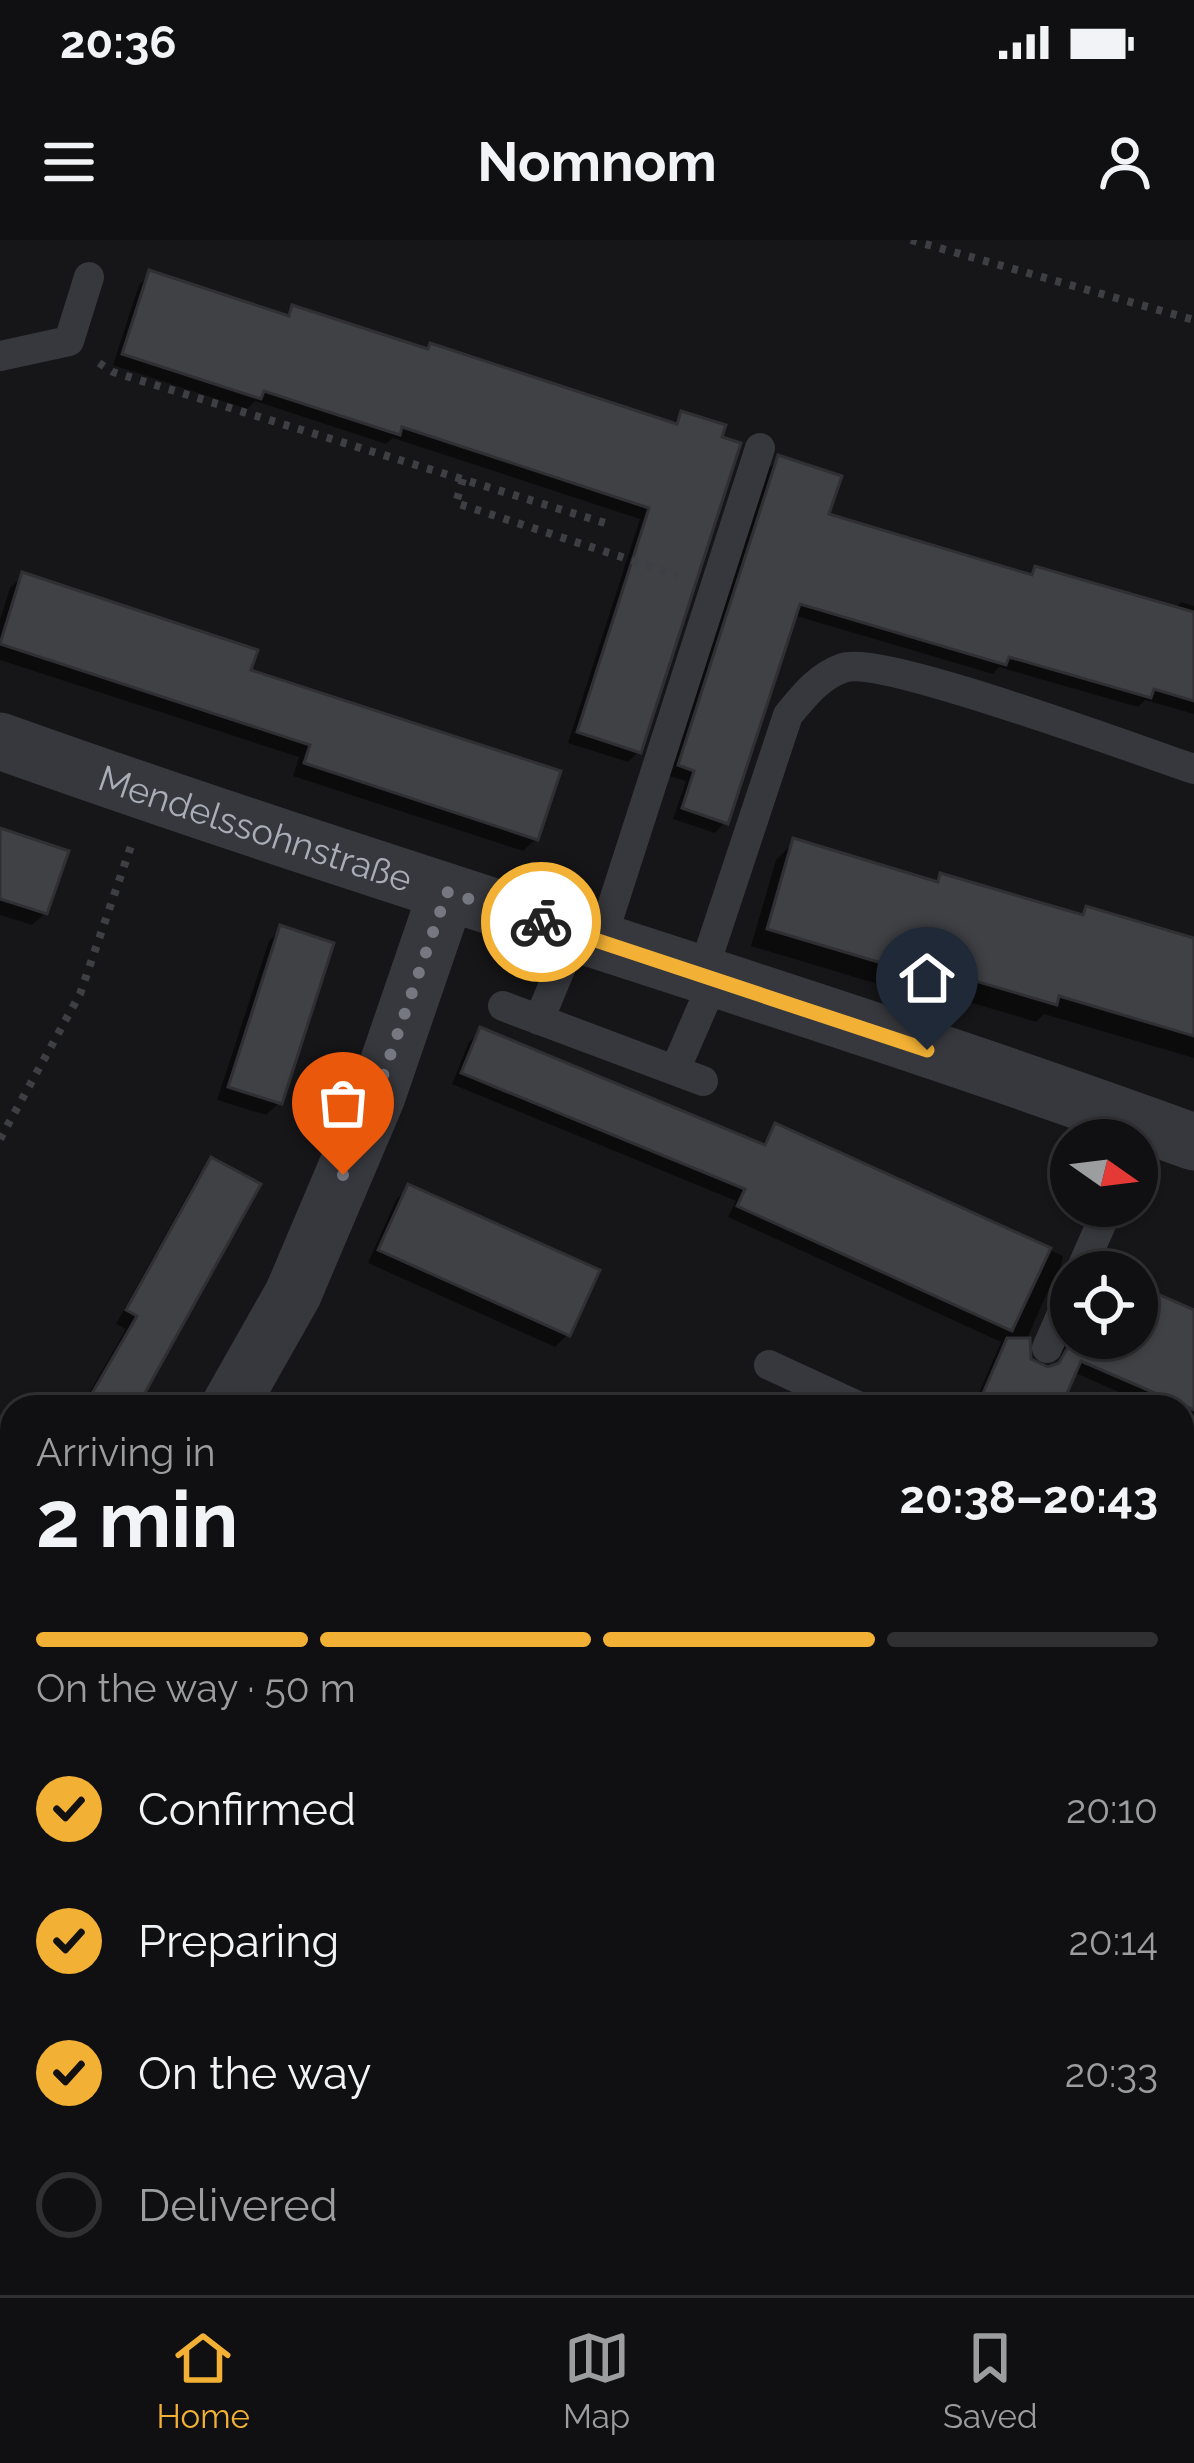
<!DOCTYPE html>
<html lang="en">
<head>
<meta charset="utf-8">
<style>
  :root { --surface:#101012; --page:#19191b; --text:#f1f3f6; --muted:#9c9d9f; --line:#303032; --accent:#f2b134 }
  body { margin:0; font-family:Raleway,sans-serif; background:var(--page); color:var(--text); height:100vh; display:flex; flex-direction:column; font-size:45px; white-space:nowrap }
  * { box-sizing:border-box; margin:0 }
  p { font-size:39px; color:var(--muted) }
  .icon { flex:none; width:66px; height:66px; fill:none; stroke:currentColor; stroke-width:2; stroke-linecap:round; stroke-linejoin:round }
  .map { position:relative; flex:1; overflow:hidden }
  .drawer { position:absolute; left:0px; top:1155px; width:1194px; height:900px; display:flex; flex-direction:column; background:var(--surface); border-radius:36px 36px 0 0; box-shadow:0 3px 9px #0004,0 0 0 3px var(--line) }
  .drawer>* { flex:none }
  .needle { width:78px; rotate:104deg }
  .controls { position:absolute; left:1050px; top:879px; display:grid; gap:24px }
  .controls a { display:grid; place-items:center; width:108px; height:108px; border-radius:50%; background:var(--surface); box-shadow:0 3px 9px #0004,0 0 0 3px var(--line); font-size:60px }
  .pin { position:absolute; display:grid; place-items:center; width:102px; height:102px; color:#fff; margin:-123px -51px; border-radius:50% 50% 50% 0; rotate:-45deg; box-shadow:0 0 12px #0007 }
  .pin .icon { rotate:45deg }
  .courier { position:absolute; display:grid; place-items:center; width:120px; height:120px; margin:-60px; border:9px solid #f2b134; border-radius:50%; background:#fff; color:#222; box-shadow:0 3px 15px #0007 }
  .summary em { font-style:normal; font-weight:700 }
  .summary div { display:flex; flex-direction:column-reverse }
  .summary { display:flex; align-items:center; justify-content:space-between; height:204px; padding:0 36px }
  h1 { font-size:78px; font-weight:700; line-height:90px }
  .bar { display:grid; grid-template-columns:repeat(4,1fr); gap:18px 12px; align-content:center; height:144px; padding:0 36px }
  .bar i { height:15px; border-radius:9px; background:var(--line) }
  .bar .active { background:var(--accent) }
  .bar p { grid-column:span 4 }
  ol { padding:0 36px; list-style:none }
  li { display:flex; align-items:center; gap:36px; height:132px }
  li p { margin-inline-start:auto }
  li .icon { padding:12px; border-radius:50%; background:var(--accent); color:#111; stroke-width:4 }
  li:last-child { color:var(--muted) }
  li i { width:66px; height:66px; border:6px solid var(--line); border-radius:50% }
  .status { display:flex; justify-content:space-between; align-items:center; height:84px; padding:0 60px; background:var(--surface); direction:ltr }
  .status svg { height:33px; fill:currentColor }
  header { display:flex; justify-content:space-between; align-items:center; height:156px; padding:0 36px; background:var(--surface); font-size:54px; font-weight:700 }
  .dock { display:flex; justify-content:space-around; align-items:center; height:168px; border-top:3px solid var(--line); background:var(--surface); font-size:33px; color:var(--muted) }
  .dock a { display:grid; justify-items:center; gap:6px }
  .dock .active { color:var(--accent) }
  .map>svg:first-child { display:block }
  .shadow { fill:#0007 }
  .building { fill:#404145; stroke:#303034; stroke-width:3 }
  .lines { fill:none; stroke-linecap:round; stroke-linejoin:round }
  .path { stroke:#3d3f44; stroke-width:8; stroke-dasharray:6 9; stroke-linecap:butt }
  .lane { stroke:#37383d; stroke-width:30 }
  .street { stroke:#37383d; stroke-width:57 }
  .done { stroke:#757880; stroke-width:12; stroke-dasharray:0 21.6 }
  .route { stroke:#f2b134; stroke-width:15 }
  .labels { text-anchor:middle; stroke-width:9; stroke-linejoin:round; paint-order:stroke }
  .street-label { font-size:36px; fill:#a8adb8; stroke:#111113 }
</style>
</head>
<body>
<div class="status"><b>20:36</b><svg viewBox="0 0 49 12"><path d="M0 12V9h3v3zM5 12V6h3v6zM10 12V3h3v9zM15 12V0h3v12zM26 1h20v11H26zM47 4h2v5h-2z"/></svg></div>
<header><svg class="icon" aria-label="menu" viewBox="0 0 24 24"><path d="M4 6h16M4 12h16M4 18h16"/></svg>Nomnom<svg class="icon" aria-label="person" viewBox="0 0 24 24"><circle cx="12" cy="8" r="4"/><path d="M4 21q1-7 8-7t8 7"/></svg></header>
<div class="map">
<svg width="1194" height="2055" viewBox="0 0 1194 2055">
  <rect width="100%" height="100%" fill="#161618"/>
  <g class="shadow">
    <polygon points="150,34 284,77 293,68 671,185 682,174 638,512 628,522 568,503 640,279 393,198 386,204 255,161 247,169 113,125 139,45"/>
    <polygon points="779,219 825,276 1029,337 1036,330 1174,370 1181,362 1194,366 1194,474 1145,460 1138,467 999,427 993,434 793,375 725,582 715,593 673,579 686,541 669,536 768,229"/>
    <polygon points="23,336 247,432 536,599 523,611 293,536 299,517 0,420 0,380 10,348"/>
    <polygon points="0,591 45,673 32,685 0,675"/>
    <polygon points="794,602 933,644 941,636 1079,677 1087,669 1194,701 1194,818 1044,774 1036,782 899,741 891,748 751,706 776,620"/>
    <polygon points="281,689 279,863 266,875 217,860 269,701"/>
    <polygon points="480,791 760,907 776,886 1063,1016 1059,1035 1051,1044 1026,1101 1028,1120 1039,1129 1056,1127 1071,1092 1071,1098 1137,1098 1137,1049 1194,1074 1194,1185 1182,1180 1182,1167 1153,1167 1073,1132 1058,1167 973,1167 1001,1102 728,977 736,961 452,844 469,802"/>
    <polygon points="212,921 133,1167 81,1167 126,1089 116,1084 199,934"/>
    <polygon points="409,947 568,1094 555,1107 368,1023 396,960"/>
    <polygon points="12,1285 12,1383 0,1376 0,1306"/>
    <polygon points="9,1677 12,1679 12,1778 0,1771 0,1685"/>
    <polygon points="0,2003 12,2009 12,2043 44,2043 37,2055 0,2055"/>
    <polygon points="122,2043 259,2043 279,2055 115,2055"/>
    <polygon points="600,2043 786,2043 806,2055 620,2055"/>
  </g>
  <g class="building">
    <polygon points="149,30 289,76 292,65 428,109 430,103 677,184 681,171 726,185 722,197 741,203 641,513 577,492 649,268 402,187 400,195 264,151 261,159 122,114"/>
    <polygon points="778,215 842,236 829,274 1032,335 1035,326 1194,372 1194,461 1154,449 1151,458 1009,417 1006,425 800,364 728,584 682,568 694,531 678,525"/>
    <polygon points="22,332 258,410 251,430 561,531 538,600 304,523 310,505 0,404"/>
    <polygon points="0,588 69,611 47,674 0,659"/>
    <polygon points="793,598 938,642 940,633 1083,675 1086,666 1194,698 1194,796 1059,756 1057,765 914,723 912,732 767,689"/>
    <polygon points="280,685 334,703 282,864 228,847"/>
    <polygon points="480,787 765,905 775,883 1051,1008 1012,1091 737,966 745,949 461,833"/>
    <polygon points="211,917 261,944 137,1167 84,1167 137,1076 126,1070"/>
    <polygon points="408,944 600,1030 570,1096 378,1010"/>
    <polygon points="1137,1045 1194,1070 1194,1170 1081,1121 1061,1167 977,1167 1007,1098 1030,1098 1031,1119 1048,1127 1059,1123 1073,1098 1137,1098"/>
  </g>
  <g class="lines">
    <g class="path">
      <polyline points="911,0 1194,80"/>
      <polyline points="99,123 113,132 605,283"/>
      <polyline points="463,239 456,263 677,335"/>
      <polyline points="0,899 80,754 131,606"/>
    </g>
    <g class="lane">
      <polyline points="0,116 69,101 89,37"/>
      <polyline points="601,701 760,208"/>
      <path d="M702,734L788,475C803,457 819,436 843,428C881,414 1139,511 1194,529"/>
      <polyline points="503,766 703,841"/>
      <polyline points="539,780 575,693"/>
      <polyline points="675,830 715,738"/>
      <polyline points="1080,1032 1109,966"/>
      <polyline points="1047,1108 1071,1053"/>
      <polyline points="769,1125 860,1167"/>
      <polyline points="1182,1314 1194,1319"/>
      <polyline points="0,1396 12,1403"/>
      <polyline points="1182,1669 1194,1676"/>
      <polyline points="523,2043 544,2055"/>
    </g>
    <g class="street">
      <path id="s1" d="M0,501C395,642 799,758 1194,902"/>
      <polyline points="229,1167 293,1054 377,856 447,652"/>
      <polyline points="0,1566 12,1545"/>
      <polyline points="1182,1864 1194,1842"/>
      <polyline points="1070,2055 1077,2043"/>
    </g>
  </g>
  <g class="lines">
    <polyline class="done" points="343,935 376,856 447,652 541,682"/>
    <polyline class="route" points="541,682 927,810"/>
  </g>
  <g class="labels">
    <g class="street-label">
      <text dy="13" stroke="none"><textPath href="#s1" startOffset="270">Mendelssohnstraße</textPath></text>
    </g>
  </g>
</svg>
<div class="controls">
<a><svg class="needle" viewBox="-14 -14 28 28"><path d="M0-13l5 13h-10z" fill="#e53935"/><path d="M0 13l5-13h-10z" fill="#9c9d9f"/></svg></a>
<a><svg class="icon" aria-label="locate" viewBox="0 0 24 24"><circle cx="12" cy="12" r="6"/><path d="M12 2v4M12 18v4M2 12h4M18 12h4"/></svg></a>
</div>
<div class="pin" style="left:343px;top:935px;background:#ea580c"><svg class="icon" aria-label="bag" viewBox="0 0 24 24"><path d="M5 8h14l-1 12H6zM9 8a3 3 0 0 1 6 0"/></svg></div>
<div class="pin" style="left:927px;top:810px;background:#1f2937"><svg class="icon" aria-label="home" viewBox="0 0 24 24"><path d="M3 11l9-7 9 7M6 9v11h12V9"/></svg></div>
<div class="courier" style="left:541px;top:682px"><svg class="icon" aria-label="bike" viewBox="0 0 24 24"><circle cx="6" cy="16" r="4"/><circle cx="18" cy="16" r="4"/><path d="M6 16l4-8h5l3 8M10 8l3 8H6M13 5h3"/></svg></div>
<section class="drawer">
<div class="summary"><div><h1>2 min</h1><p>Arriving in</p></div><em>20:38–20:43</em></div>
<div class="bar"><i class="active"></i><i class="active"></i><i class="active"></i><i></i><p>On the way · 50 m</p></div>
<ol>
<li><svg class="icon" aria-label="check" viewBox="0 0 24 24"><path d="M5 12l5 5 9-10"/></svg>Confirmed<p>20:10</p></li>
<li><svg class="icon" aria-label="check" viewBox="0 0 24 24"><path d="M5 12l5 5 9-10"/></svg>Preparing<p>20:14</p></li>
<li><svg class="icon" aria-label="check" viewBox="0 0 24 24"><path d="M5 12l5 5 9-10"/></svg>On the way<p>20:33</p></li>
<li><i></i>Delivered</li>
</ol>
</section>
</div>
<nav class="dock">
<a class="active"><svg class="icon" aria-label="home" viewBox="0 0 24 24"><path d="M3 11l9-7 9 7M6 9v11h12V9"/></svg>Home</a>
<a><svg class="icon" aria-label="map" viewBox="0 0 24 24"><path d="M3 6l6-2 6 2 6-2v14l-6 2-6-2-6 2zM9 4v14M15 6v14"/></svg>Map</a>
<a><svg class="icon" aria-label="saved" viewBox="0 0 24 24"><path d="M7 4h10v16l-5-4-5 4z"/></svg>Saved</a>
</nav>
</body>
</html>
